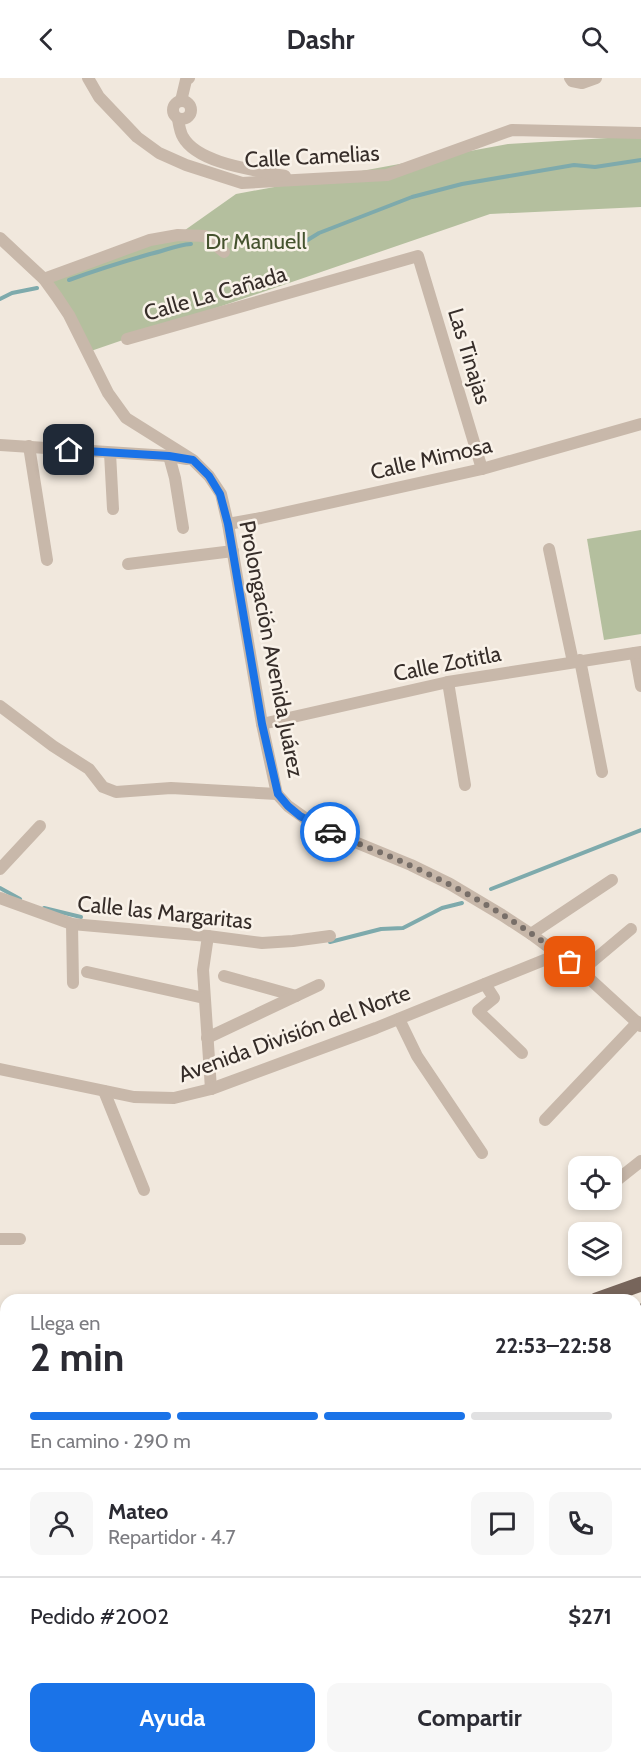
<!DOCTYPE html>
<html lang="es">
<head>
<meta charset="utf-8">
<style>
  :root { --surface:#fff; --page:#f7f7f7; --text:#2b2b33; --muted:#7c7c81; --line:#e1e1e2; --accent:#1a73e8 }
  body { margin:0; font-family:Cabin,sans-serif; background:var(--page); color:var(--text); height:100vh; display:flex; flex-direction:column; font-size:22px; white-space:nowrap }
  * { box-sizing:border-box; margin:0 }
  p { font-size:20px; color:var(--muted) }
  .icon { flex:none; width:33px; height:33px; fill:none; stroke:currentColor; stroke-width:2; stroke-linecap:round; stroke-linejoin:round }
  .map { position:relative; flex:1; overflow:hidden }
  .sheet { position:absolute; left:0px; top:1216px; width:642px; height:470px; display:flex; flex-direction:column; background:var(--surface); border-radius:18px 18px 0 0; box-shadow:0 3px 9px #0003 }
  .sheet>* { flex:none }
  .tools { position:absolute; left:568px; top:1078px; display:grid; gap:12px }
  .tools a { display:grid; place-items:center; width:54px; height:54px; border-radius:12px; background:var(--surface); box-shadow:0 3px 9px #0003; font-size:30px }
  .pin { position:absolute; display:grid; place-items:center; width:51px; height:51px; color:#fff; margin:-26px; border-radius:12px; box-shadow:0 3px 9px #0006 }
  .courier { position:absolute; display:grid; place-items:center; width:60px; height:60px; margin:-30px; border:4px solid #1a73e8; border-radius:50%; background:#fff; color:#222; box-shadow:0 2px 8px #0007 }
  .summary em { font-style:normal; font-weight:700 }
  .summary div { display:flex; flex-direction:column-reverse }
  .summary { display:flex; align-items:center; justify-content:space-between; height:102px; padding:0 30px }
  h1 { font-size:39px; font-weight:700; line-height:45px }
  .bar { display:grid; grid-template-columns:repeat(4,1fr); gap:9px 6px; align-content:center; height:72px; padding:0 30px }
  .bar i { height:8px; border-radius:4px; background:var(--line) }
  .bar .selected { background:var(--accent) }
  .bar p { grid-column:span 4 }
  .line { display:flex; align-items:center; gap:15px; padding:0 30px; border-top:2px solid var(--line) }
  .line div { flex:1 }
  .round { display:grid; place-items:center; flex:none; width:63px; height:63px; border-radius:12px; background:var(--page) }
  .button { display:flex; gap:12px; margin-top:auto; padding:12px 30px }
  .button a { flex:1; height:69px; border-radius:12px; background:var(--accent); color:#fff; font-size:24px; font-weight:700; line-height:69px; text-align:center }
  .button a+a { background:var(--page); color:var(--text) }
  header { display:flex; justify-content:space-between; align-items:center; height:78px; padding:0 30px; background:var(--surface); font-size:27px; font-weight:700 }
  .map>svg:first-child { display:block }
  .green { fill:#b4bf9e }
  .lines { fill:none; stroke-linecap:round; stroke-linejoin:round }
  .stream { stroke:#7eaaac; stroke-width:4 }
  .minor { stroke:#c8b8aa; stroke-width:12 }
  .major { stroke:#77655b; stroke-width:15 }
  .done { stroke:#776e68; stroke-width:6; stroke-dasharray:0 10.8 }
  .route { stroke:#1a73e8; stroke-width:8 }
  .labels { text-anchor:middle; stroke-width:5; stroke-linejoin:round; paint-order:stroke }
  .street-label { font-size:22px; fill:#362d29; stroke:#f9f2e9 }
  .park-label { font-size:22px; fill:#45532e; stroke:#f9f2e9 }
</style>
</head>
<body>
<header><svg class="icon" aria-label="back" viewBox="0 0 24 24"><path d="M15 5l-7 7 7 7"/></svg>Dashr<svg class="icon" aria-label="search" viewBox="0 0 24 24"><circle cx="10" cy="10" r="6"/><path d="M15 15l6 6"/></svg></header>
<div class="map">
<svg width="641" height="1685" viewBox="0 0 641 1685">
  <rect width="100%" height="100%" fill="#f1e8dd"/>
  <g class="green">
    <polygon points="641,58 641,129 490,136 88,274 44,201 178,157 236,116 508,66"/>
    <polygon points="641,452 641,556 604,562 587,461"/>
  </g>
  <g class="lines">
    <g class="stream">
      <polyline points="301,166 319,155 412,119 462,106 574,87 595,89 641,82"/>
      <path d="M69,202C96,192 122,184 150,176C164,173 176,167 191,166"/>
      <polyline points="0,221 12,215 37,210"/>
      <polyline points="0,810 20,821"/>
      <polyline points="491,811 641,752"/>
      <polyline points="44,830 81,839"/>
      <polyline points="330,864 381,851 403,850 442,830 462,825"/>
    </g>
    <g class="minor">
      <polyline points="88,0 99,19 137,59 159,75 186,87 242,105 387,97 512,52 641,55"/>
      <polyline points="570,0 572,3 582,5 596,0"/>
      <circle cx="182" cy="32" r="9"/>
      <polyline points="181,23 186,2 189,0"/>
      <path d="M178,41C179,47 180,54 183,59C198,86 256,92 285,98"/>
      <polyline points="0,160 44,201 57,219 69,237 108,315 126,340 193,382 209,398 221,416 228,446 262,646 277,716 288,728 316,748 411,787 450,806 502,837 531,856 581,893 641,948"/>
      <polyline points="44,201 150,162 178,157 205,158 224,174"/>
      <polyline points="127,261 418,178 482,391"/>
      <polyline points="0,367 169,378 187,381"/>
      <polyline points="29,368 47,482"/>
      <polyline points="110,375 113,431"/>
      <polyline points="169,378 175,400 183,450"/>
      <polyline points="228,446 261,440 482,391 641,346"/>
      <polyline points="549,471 573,584"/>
      <polyline points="128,486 233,473"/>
      <polyline points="635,575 641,608"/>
      <polyline points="580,582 602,694"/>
      <polyline points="448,604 465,707"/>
      <polyline points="0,628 53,668 89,691 103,709 116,714 171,710 277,716"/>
      <polyline points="262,646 448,604 641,574"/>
      <polyline points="0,791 40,748"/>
      <polyline points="0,820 72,846 208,858 262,865 293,863 330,858"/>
      <polyline points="72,846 73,905"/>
      <polyline points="531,856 612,802"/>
      <polyline points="208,858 203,892 211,1011"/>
      <polyline points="581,893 631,851"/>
      <polyline points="87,894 204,920"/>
      <polyline points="224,898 296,918"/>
      <polyline points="485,906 494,920 478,933 522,975"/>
      <polyline points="399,941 417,978 482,1075"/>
      <polyline points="207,960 319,907"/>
      <polyline points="0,991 134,1019 174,1020 211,1011 376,950 559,876"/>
      <polyline points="104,1013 144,1112"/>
      <polyline points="545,1042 638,944"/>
      <polyline points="612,1106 641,1083"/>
      <polyline points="0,1161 20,1161"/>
      <polyline points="636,1313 641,1319"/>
      <polyline points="636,1500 641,1502"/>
      <polyline points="0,1532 6,1528"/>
      <polyline points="636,1621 641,1617"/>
      <polyline points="396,1680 397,1685"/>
      <polyline points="452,1680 455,1685"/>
      <polyline points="189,1685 191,1680"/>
      <polyline points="551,1685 557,1680"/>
    </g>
    <g class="major">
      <polyline points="596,1222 641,1206"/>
      <polyline points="636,1235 641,1233"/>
      <polyline points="0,1554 6,1550"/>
      <polyline points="0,1574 6,1570"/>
    </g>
  </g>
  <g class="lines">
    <path class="done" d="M330,754C357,766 385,775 411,788C467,813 522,846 570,884"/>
    <polyline class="route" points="69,372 169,378 193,382 209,398 220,416 228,446 262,646 278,716 288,728 300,738 330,754"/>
  </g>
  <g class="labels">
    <g class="street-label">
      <text transform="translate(312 78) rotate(-3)" y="8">Calle Camelias</text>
      <text transform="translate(215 215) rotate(-16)" y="8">Calle La Cañada</text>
      <text transform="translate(470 278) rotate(73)" y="8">Las Tinajas</text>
      <text transform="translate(431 380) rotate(-13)" y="8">Calle Mimosa</text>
      <text transform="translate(272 571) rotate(79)" y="8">Prolongación Avenida Juárez</text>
      <text transform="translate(447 585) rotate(-11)" y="8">Calle Zotitla</text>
      <text transform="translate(165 834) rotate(6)" y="8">Calle las Margaritas</text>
      <text transform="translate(294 955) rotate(-20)" y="8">Avenida División del Norte</text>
    </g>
    <g class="park-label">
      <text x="256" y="171">Dr Manuell</text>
    </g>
  </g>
</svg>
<div class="tools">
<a><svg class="icon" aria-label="locate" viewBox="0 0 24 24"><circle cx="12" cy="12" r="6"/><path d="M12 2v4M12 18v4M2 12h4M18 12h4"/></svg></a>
<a><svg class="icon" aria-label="layers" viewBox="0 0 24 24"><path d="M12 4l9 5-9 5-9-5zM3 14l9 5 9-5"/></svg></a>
</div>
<div class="pin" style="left:570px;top:884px;background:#ea580c"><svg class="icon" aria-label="bag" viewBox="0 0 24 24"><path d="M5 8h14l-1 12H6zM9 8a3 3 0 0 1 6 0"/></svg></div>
<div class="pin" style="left:69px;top:372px;background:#1f2937"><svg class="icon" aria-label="home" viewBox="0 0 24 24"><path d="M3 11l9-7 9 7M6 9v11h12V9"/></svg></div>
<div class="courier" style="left:330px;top:754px"><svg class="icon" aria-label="car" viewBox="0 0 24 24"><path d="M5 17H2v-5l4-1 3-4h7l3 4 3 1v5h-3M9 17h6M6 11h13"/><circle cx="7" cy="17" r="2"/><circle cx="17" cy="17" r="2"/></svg></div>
<section class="sheet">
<div class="summary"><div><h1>2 min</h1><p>Llega en</p></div><em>22:53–22:58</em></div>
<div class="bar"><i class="selected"></i><i class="selected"></i><i class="selected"></i><i></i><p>En camino · 290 m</p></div>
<div class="line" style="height:108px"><a class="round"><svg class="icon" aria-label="person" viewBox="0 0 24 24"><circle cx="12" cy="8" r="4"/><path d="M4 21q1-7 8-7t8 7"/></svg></a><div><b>Mateo</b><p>Repartidor · 4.7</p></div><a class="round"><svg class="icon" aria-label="chat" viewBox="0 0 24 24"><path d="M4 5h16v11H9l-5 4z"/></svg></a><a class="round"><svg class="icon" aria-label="phone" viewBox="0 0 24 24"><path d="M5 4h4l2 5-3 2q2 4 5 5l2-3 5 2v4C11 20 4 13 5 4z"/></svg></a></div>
<div class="line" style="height:78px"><div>Pedido #2002</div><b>$271</b></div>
<div class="button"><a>Ayuda</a><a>Compartir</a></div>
</section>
</div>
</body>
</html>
